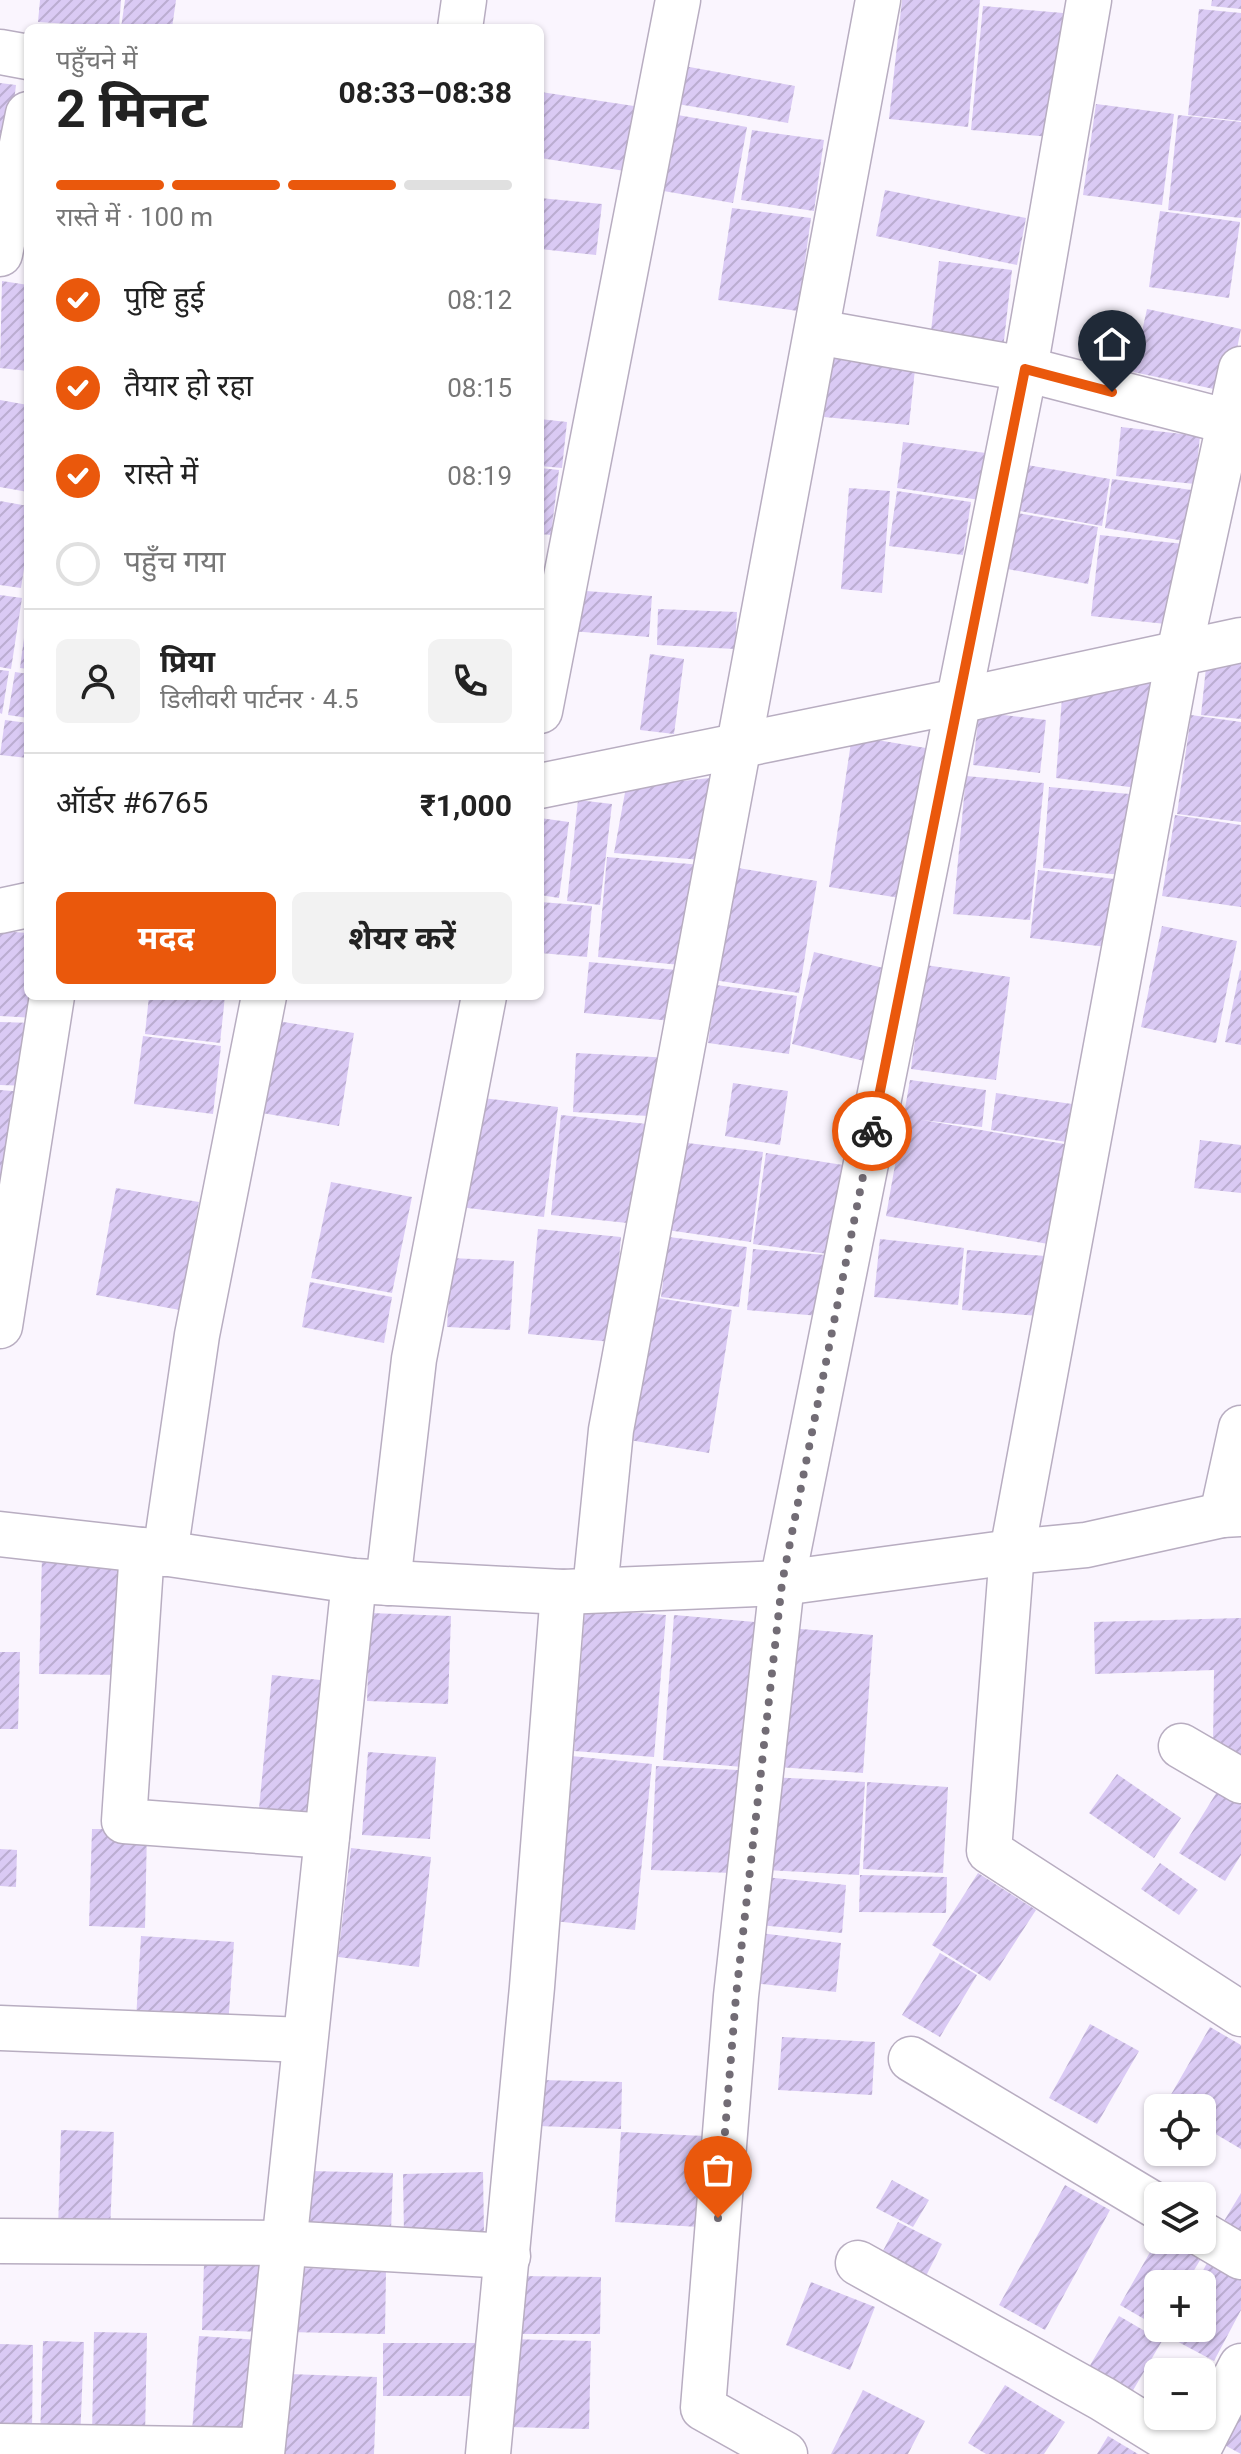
<!DOCTYPE html>
<html lang="hi">
<head>
<meta charset="utf-8">
<style>
  :root { --surface:#fff; --page:#f2f2f2; --text:#222; --muted:#767676; --line:#e0e0e0; --accent:#ea580c }
  body { margin:0; font-family:Roboto,"Noto Sans Devanagari",sans-serif; background:var(--page); color:var(--text); height:100vh; display:flex; flex-direction:column; font-size:30px; white-space:nowrap }
  * { box-sizing:border-box; margin:0 }
  p { font-size:26px; color:var(--muted) }
  .icon { flex:none; width:44px; height:44px; fill:none; stroke:currentColor; stroke-width:2; stroke-linecap:round; stroke-linejoin:round }
  .map { position:relative; flex:1; overflow:hidden }
  .drawer { position:absolute; left:24px; top:24px; width:520px; height:976px; display:flex; flex-direction:column; background:var(--surface); border-radius:12px; box-shadow:0 2px 6px #0004 }
  .drawer>* { flex:none }
  .buttons { position:absolute; left:1144px; top:2094px; display:grid; gap:16px }
  .buttons a { display:grid; place-items:center; width:72px; height:72px; border-radius:12px; background:var(--surface); box-shadow:0 2px 6px #0004; font-size:40px }
  .pin { position:absolute; display:grid; place-items:center; width:68px; height:68px; color:#fff; margin:-82px -34px; border-radius:50% 50% 50% 0; rotate:-45deg; box-shadow:0 0 8px #0007 }
  .pin .icon { rotate:45deg }
  .courier { position:absolute; display:grid; place-items:center; width:80px; height:80px; margin:-40px; border:6px solid #ea580c; border-radius:50%; background:#fff; color:#222; box-shadow:0 2px 10px #0007 }
  .head em { font-style:normal; font-weight:700 }
  .head div { display:flex; flex-direction:column-reverse }
  .head { display:flex; align-items:center; justify-content:space-between; height:136px; padding:0 32px }
  h1 { font-size:52px; font-weight:700; line-height:60px }
  .bar { display:grid; grid-template-columns:repeat(4,1fr); gap:12px 8px; align-content:center; height:96px; padding:0 32px }
  .bar i { height:10px; border-radius:6px; background:var(--line) }
  .bar .selected { background:var(--accent) }
  .bar p { grid-column:span 4 }
  .line { display:flex; align-items:center; gap:20px; padding:0 32px; border-top:2px solid var(--line) }
  .line div { flex:1 }
  .round { display:grid; place-items:center; flex:none; width:84px; height:84px; border-radius:12px; background:var(--page) }
  ol { padding:0 32px; list-style:none }
  li { display:flex; align-items:center; gap:24px; height:88px }
  li p { margin-inline-start:auto }
  li .icon { padding:8px; border-radius:50%; background:var(--accent); color:#fff; stroke-width:4 }
  li:last-child { color:var(--muted) }
  li i { width:44px; height:44px; border:4px solid var(--line); border-radius:50% }
  .cta { display:flex; gap:16px; margin-top:auto; padding:16px 32px }
  .cta a { flex:1; height:92px; border-radius:12px; background:var(--accent); color:#fff; font-size:32px; font-weight:700; line-height:92px; text-align:center }
  .cta a+a { background:var(--page); color:var(--text) }
  .map>svg:first-child { display:block }
  .building { fill:url(#building-hatch) }
  .lines { fill:none; stroke-linecap:round; stroke-linejoin:round }
  .minor-casing { stroke:#b8adc1; stroke-width:47 }
  .minor { stroke:#fff; stroke-width:44 }
  .done { stroke:#726c75; stroke-width:8; stroke-dasharray:0 14.4 }
  .route { stroke:#ea580c; stroke-width:10 }
</style>
</head>
<body>
<div class="map">
<svg width="1241" height="2454" viewBox="0 0 1241 2454">
  <defs>
    <pattern id="building-hatch" width="6" height="6" patternUnits="userSpaceOnUse" patternTransform="scale(2)"><rect width="6" height="6" fill="#dacaf4"/><path d="M-1 1l2-2M0 6l6-6M5 7l2-2" fill="none" stroke="#bbadd1"/></pattern>
  </defs>
  <rect width="100%" height="100%" fill="#faf5fe"/>
  <g class="building">
    <polygon points="40,0 121,0 119,27 38,22"/>
    <polygon points="125,0 176,0 172,28 121,28"/>
    <polygon points="902,0 980,0 968,127 889,119"/>
    <polygon points="1212,0 1241,0 1241,9 1211,6"/>
    <polygon points="983,6 1063,13 1051,137 971,130"/>
    <polygon points="1199,9 1241,13 1241,121 1188,115"/>
    <polygon points="673,64 795,86 788,123 666,102"/>
    <polygon points="0,83 16,85 6,165 0,164"/>
    <polygon points="541,92 634,106 625,171 540,158"/>
    <polygon points="1096,104 1174,114 1162,205 1083,195"/>
    <polygon points="666,113 747,127 733,203 652,189"/>
    <polygon points="1178,115 1241,122 1241,218 1168,210"/>
    <polygon points="752,130 824,140 814,211 741,200"/>
    <polygon points="885,190 1026,218 1017,265 876,236"/>
    <polygon points="540,198 602,204 596,255 540,249"/>
    <polygon points="732,208 811,218 798,311 718,300"/>
    <polygon points="1160,211 1240,222 1229,298 1149,287"/>
    <polygon points="939,261 1012,270 1003,349 930,340"/>
    <polygon points="2,281 28,285 28,371 0,368"/>
    <polygon points="1147,309 1241,329 1228,392 1133,372"/>
    <polygon points="831,352 916,360 909,425 824,417"/>
    <polygon points="0,400 28,405 28,492 0,487"/>
    <polygon points="540,419 567,422 562,468 540,466"/>
    <polygon points="1121,427 1200,436 1195,484 1116,476"/>
    <polygon points="903,442 986,453 980,500 897,488"/>
    <polygon points="1021,464 1110,479 1102,526 1014,510"/>
    <polygon points="540,468 559,470 551,535 540,534"/>
    <polygon points="1112,479 1199,491 1191,542 1105,528"/>
    <polygon points="849,488 890,491 882,593 841,589"/>
    <polygon points="897,491 971,502 963,555 889,546"/>
    <polygon points="0,501 28,506 28,542 21,588 0,585"/>
    <polygon points="1012,512 1098,527 1088,584 1002,568"/>
    <polygon points="1100,535 1184,544 1175,625 1091,616"/>
    <polygon points="573,590 652,596 649,637 570,631"/>
    <polygon points="0,595 22,598 11,669 0,667"/>
    <polygon points="658,609 737,612 735,649 657,645"/>
    <polygon points="26,623 28,623 28,669 20,668"/>
    <polygon points="650,654 684,659 674,734 640,730"/>
    <polygon points="1207,658 1241,662 1241,719 1201,715"/>
    <polygon points="1159,662 1146,789 1056,778 1063,684"/>
    <polygon points="0,670 9,671 2,714 0,713"/>
    <polygon points="15,672 28,674 28,718 8,715"/>
    <polygon points="979,712 1046,720 1040,773 973,765"/>
    <polygon points="1191,715 1241,722 1241,822 1177,814"/>
    <polygon points="5,720 28,723 28,758 0,755"/>
    <polygon points="852,736 932,749 907,899 829,887"/>
    <polygon points="966,776 1044,783 1030,920 953,914"/>
    <polygon points="710,778 702,860 614,853 626,787"/>
    <polygon points="1049,787 1130,794 1123,875 1043,868"/>
    <polygon points="578,800 612,804 600,905 567,901"/>
    <polygon points="1175,815 1241,825 1241,907 1162,896"/>
    <polygon points="540,818 569,822 559,898 540,895"/>
    <polygon points="607,857 702,865 691,966 598,957"/>
    <polygon points="732,867 817,881 799,993 714,980"/>
    <polygon points="1038,870 1115,879 1107,947 1030,938"/>
    <polygon points="540,902 592,906 587,957 540,953"/>
    <polygon points="1162,926 1237,941 1216,1043 1141,1027"/>
    <polygon points="0,931 28,933 28,996 38,996 36,1018 0,1016"/>
    <polygon points="814,952 897,971 877,1064 792,1044"/>
    <polygon points="589,962 688,971 684,1022 584,1013"/>
    <polygon points="925,965 1010,977 996,1080 911,1069"/>
    <polygon points="1240,970 1241,971 1241,1045 1225,1042"/>
    <polygon points="716,985 797,996 789,1054 708,1043"/>
    <polygon points="149,996 225,996 220,1043 145,1034"/>
    <polygon points="277,1021 354,1033 339,1126 262,1113"/>
    <polygon points="0,1022 34,1023 30,1086 0,1085"/>
    <polygon points="143,1036 221,1046 213,1114 134,1104"/>
    <polygon points="576,1053 672,1058 668,1117 573,1112"/>
    <polygon points="910,1080 986,1090 982,1127 922,1120 1082,1147 1066,1247 886,1216"/>
    <polygon points="733,1083 788,1091 780,1145 725,1136"/>
    <polygon points="0,1090 25,1092 0,1199"/>
    <polygon points="996,1093 1079,1105 1073,1143 991,1130"/>
    <polygon points="474,1097 558,1107 544,1217 459,1207"/>
    <polygon points="561,1115 647,1124 637,1224 551,1215"/>
    <polygon points="1200,1140 1241,1145 1241,1193 1194,1188"/>
    <polygon points="679,1142 763,1152 751,1242 667,1230"/>
    <polygon points="766,1153 856,1167 843,1256 753,1244"/>
    <polygon points="331,1182 412,1197 392,1293 311,1278"/>
    <polygon points="116,1188 199,1202 180,1310 96,1295"/>
    <polygon points="538,1229 621,1237 612,1342 528,1334"/>
    <polygon points="669,1237 747,1247 739,1307 661,1297"/>
    <polygon points="880,1239 964,1248 958,1305 874,1297"/>
    <polygon points="753,1249 826,1255 820,1316 747,1310"/>
    <polygon points="967,1250 1045,1256 1039,1316 962,1310"/>
    <polygon points="451,1258 514,1261 510,1330 447,1327"/>
    <polygon points="310,1282 392,1297 384,1343 302,1327"/>
    <polygon points="646,1296 732,1310 709,1453 623,1439"/>
    <polygon points="42,1556 127,1558 125,1675 39,1674"/>
    <polygon points="585,1609 666,1615 654,1757 574,1751"/>
    <polygon points="370,1613 451,1616 448,1704 367,1701"/>
    <polygon points="674,1615 755,1622 742,1767 663,1760"/>
    <polygon points="1241,1618 1241,1759 1213,1745 1214,1670 1095,1674 1094,1622"/>
    <polygon points="789,1628 873,1635 863,1773 778,1767"/>
    <polygon points="0,1652 20,1652 18,1729 0,1729"/>
    <polygon points="272,1675 330,1681 316,1825 258,1819"/>
    <polygon points="368,1752 436,1757 430,1839 362,1835"/>
    <polygon points="571,1756 652,1764 635,1930 554,1921"/>
    <polygon points="656,1766 738,1770 732,1873 651,1870"/>
    <polygon points="1117,1774 1181,1818 1154,1858 1089,1813"/>
    <polygon points="770,1777 865,1782 859,1875 766,1870"/>
    <polygon points="1225,1779 1241,1789 1241,1855 1225,1881 1179,1853"/>
    <polygon points="867,1782 948,1787 943,1873 863,1869"/>
    <polygon points="92,1829 147,1829 145,1928 89,1926"/>
    <polygon points="351,1848 431,1857 419,1967 338,1957"/>
    <polygon points="0,1849 17,1850 16,1887 0,1886"/>
    <polygon points="1160,1863 1198,1890 1179,1915 1141,1889"/>
    <polygon points="978,1873 1036,1910 990,1981 932,1945"/>
    <polygon points="860,1875 947,1877 946,1913 859,1912"/>
    <polygon points="764,1877 846,1885 842,1933 760,1925"/>
    <polygon points="759,1933 841,1943 836,1992 753,1983"/>
    <polygon points="141,1936 234,1942 228,2026 136,2020"/>
    <polygon points="940,1953 977,1975 940,2037 902,2015"/>
    <polygon points="1090,2024 1139,2051 1097,2124 1049,2098"/>
    <polygon points="1210,2027 1241,2045 1241,2149 1202,2126 1202,2108 1170,2108 1165,2105"/>
    <polygon points="782,2037 875,2042 872,2095 778,2090"/>
    <polygon points="540,2080 622,2082 621,2129 538,2126"/>
    <polygon points="61,2130 114,2132 110,2232 58,2230"/>
    <polygon points="621,2132 704,2136 699,2227 615,2222"/>
    <polygon points="310,2171 393,2173 391,2231 310,2229"/>
    <polygon points="483,2172 484,2234 404,2235 403,2174"/>
    <polygon points="892,2180 929,2200 913,2227 876,2208"/>
    <polygon points="1065,2185 1110,2210 1045,2330 999,2305"/>
    <polygon points="1241,2193 1241,2231 1224,2221"/>
    <polygon points="898,2222 942,2244 918,2292 873,2270"/>
    <polygon points="1157,2240 1176,2240 1203,2255 1186,2284 1158,2284 1158,2327 1120,2305"/>
    <polygon points="1208,2261 1241,2278 1241,2310 1214,2361 1169,2337 1173,2328 1202,2328 1202,2284 1196,2284"/>
    <polygon points="204,2263 267,2263 265,2332 202,2330"/>
    <polygon points="287,2268 386,2269 385,2334 286,2332"/>
    <polygon points="516,2276 601,2277 600,2334 515,2334"/>
    <polygon points="811,2282 875,2307 850,2370 786,2345"/>
    <polygon points="1119,2316 1162,2341 1125,2404 1082,2379"/>
    <polygon points="94,2332 147,2333 145,2436 92,2435"/>
    <polygon points="199,2336 260,2340 253,2436 192,2432"/>
    <polygon points="508,2339 591,2341 589,2429 505,2427"/>
    <polygon points="43,2341 84,2342 80,2441 40,2440"/>
    <rect x="383" y="2343" width="96" height="53"/>
    <polygon points="0,2344 33,2345 32,2434 0,2434"/>
    <polygon points="288,2374 377,2377 374,2454 285,2454"/>
    <polygon points="1005,2385 1065,2422 1044,2454 986,2454 968,2443"/>
    <polygon points="863,2390 925,2421 908,2454 831,2454"/>
    <polygon points="1241,2401 1241,2454 1219,2442"/>
    <polygon points="1108,2436 1138,2454 1097,2454"/>
  </g>
  <g class="lines">
    <defs>
      <g id="minor">
        <polyline points="460,28 464,0"/>
        <polyline points="0,52 28,57"/>
        <polyline points="0,254 28,114"/>
        <polyline points="817,332 1025,369 1241,425"/>
        <polyline points="1241,369 1179,653 1012,1552 989,1851 1241,2014"/>
        <polyline points="540,711 678,0"/>
        <polyline points="540,786 958,701 1241,640"/>
        <polyline points="0,911 28,905"/>
        <polyline points="0,1326 52,996"/>
        <polyline points="1222,1515 1241,1428"/>
        <polyline points="0,1534 142,1550 354,1581 563,1592 782,1583 1012,1552 1086,1545 1222,1515 1241,1514"/>
        <polyline points="142,1550 124,1821 327,1836"/>
        <polyline points="165,1554 197,1335 264,996"/>
        <polyline points="388,1583 414,1359 484,996"/>
        <polyline points="595,1590 611,1430 878,0"/>
        <polyline points="1181,1746 1241,1781"/>
        <polyline points="0,2028 305,2040"/>
        <polyline points="911,2059 1158,2207"/>
        <polyline points="1202,2234 1241,2257"/>
        <polyline points="0,2241 283,2243 508,2256"/>
        <polyline points="858,2263 1103,2399 1192,2454"/>
        <polyline points="0,2446 262,2450"/>
        <polyline points="262,2454 354,1581"/>
        <polyline points="488,2454 532,1987 563,1592"/>
        <polyline points="785,2454 703,2408 736,1996 782,1583 1025,369 1089,0"/>
        <polyline points="1196,2454 1241,2366"/>
      </g>
    </defs>
    <use href="#minor" class="minor-casing"/>
    <use href="#minor" class="minor"/>
  </g>
  <g class="lines">
    <polyline class="done" points="718,2218 736,1996 782,1583 872,1131"/>
    <polyline class="route" points="872,1131 1025,369 1112,392"/>
  </g>
</svg>
<div class="buttons">
<a><svg class="icon" aria-label="locate" viewBox="0 0 24 24"><circle cx="12" cy="12" r="6"/><path d="M12 2v4M12 18v4M2 12h4M18 12h4"/></svg></a>
<a><svg class="icon" aria-label="layers" viewBox="0 0 24 24"><path d="M12 4l9 5-9 5-9-5zM3 14l9 5 9-5"/></svg></a>
<a>+</a>
<a>−</a>
</div>
<div class="pin" style="left:718px;top:2218px;background:#ea580c"><svg class="icon" aria-label="bag" viewBox="0 0 24 24"><path d="M5 8h14l-1 12H6zM9 8a3 3 0 0 1 6 0"/></svg></div>
<div class="pin" style="left:1112px;top:392px;background:#1f2937"><svg class="icon" aria-label="home" viewBox="0 0 24 24"><path d="M3 11l9-7 9 7M6 9v11h12V9"/></svg></div>
<div class="courier" style="left:872px;top:1131px"><svg class="icon" aria-label="bike" viewBox="0 0 24 24"><circle cx="6" cy="16" r="4"/><circle cx="18" cy="16" r="4"/><path d="M6 16l4-8h5l3 8M10 8l3 8H6M13 5h3"/></svg></div>
<section class="drawer">
<div class="head"><div><h1>2 मिनट</h1><p>पहुँचने में</p></div><em>08:33–08:38</em></div>
<div class="bar"><i class="selected"></i><i class="selected"></i><i class="selected"></i><i></i><p>रास्ते में · 100 m</p></div>
<ol>
<li><svg class="icon" aria-label="check" viewBox="0 0 24 24"><path d="M5 12l5 5 9-10"/></svg>पुष्टि हुई<p>08:12</p></li>
<li><svg class="icon" aria-label="check" viewBox="0 0 24 24"><path d="M5 12l5 5 9-10"/></svg>तैयार हो रहा<p>08:15</p></li>
<li><svg class="icon" aria-label="check" viewBox="0 0 24 24"><path d="M5 12l5 5 9-10"/></svg>रास्ते में<p>08:19</p></li>
<li><i></i>पहुँच गया</li>
</ol>
<div class="line" style="height:144px"><a class="round"><svg class="icon" aria-label="person" viewBox="0 0 24 24"><circle cx="12" cy="8" r="4"/><path d="M4 21q1-7 8-7t8 7"/></svg></a><div><b>प्रिया</b><p>डिलीवरी पार्टनर · 4.5</p></div><a class="round"><svg class="icon" aria-label="phone" viewBox="0 0 24 24"><path d="M5 4h4l2 5-3 2q2 4 5 5l2-3 5 2v4C11 20 4 13 5 4z"/></svg></a></div>
<div class="line" style="height:104px"><div>ऑर्डर #6765</div><b>₹1,000</b></div>
<div class="cta"><a>मदद</a><a>शेयर करें</a></div>
</section>
</div>
</body>
</html>
